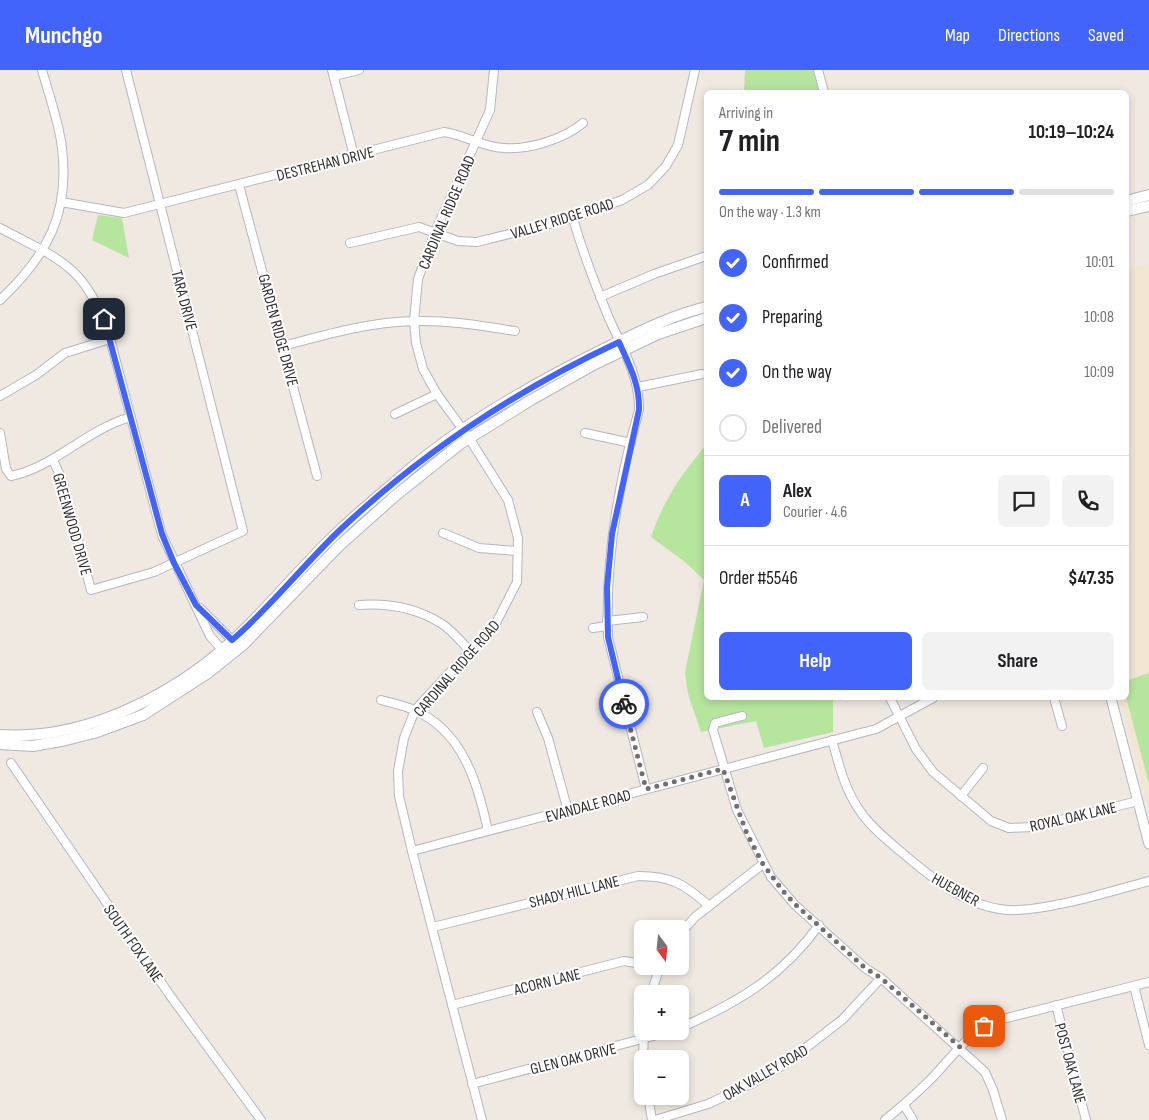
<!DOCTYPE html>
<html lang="en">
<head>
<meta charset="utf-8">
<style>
  :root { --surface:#fff; --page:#f2f2f2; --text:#202124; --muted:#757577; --line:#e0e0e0; --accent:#4264fb }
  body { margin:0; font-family:"Sofia Sans Condensed",sans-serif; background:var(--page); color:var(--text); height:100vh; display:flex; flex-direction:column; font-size:19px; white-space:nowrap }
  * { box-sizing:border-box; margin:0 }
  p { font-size:16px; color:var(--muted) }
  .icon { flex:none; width:28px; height:28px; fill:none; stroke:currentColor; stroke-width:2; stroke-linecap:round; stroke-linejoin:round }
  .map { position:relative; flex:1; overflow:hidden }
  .panel { position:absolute; left:704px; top:20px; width:425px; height:610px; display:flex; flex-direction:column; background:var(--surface); border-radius:8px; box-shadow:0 2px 8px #0003 }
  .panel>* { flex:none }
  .needle { width:32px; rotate:165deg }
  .fabs { position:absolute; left:634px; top:850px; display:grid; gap:10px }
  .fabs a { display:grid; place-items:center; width:55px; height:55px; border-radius:8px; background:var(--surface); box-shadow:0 2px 8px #0003; font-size:25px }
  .pin { position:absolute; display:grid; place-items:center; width:42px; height:42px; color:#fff; margin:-21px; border-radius:10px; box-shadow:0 2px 8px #0006 }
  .courier { position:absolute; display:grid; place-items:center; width:50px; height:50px; margin:-25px; border:4px solid #4264fb; border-radius:50%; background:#fff; color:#222; box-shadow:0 1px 6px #0007 }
  .headline em { font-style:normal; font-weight:700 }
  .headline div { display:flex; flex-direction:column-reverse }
  .headline { display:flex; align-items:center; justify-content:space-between; height:85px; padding:0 15px }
  h1 { font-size:32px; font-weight:700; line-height:38px }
  .bar { display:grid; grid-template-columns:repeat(4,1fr); gap:8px 5px; align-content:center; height:60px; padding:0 15px }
  .bar i { height:6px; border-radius:4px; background:var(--line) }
  .bar .selected { background:var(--accent) }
  .bar p { grid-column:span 4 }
  .line { display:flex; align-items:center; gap:12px; padding:0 15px; border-top:1px solid var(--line) }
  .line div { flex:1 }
  .round { display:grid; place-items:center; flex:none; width:52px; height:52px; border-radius:8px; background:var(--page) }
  ol { padding:0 15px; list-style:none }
  li { display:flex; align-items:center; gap:15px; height:55px }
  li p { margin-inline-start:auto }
  li .icon { padding:5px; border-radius:50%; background:var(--accent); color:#fff; stroke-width:4 }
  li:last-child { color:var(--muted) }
  li i { width:28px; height:28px; border:2px solid var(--line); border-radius:50% }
  .cta { display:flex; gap:10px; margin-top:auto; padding:10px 15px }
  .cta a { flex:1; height:58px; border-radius:8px; background:var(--accent); color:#fff; font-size:20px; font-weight:700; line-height:58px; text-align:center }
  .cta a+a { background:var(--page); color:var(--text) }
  header { display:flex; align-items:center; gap:30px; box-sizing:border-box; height:70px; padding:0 25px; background:var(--accent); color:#fff }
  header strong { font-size:24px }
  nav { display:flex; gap:28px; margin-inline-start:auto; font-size:18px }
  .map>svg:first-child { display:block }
  .education { fill:#f0e6d1 }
  .green { fill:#b6e59e }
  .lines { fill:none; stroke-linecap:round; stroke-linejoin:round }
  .minor-casing { stroke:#b4b7c1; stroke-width:10 }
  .tertiary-casing { stroke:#b4b7c1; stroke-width:11 }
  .secondary-casing { stroke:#b4b7c1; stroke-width:12 }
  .minor { stroke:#fff; stroke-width:8 }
  .tertiary { stroke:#fff; stroke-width:9 }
  .secondary { stroke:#fff; stroke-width:10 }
  .done { stroke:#726f6d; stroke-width:5; stroke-dasharray:0 9 }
  .route { stroke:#4264fb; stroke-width:6 }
  .labels { text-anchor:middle; stroke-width:4; stroke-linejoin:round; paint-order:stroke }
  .street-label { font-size:16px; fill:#2e2e2e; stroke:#fff }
</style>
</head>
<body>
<header>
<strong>Munchgo</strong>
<nav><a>Map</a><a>Directions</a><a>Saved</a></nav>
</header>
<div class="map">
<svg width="1149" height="1050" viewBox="0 0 1149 1050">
  <rect width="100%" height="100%" fill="#efe9e1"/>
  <polygon class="education" points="1149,194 1149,740 1120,628 1126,628 1126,200"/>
  <g class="green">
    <polygon points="745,0 813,0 819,22 744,22"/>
    <polygon points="98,145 122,148 129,188 92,170"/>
    <path d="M706,375V628H833V662L764,678L756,651L701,662L688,624L685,602L704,510L685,492L651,467C664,429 681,405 706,375Z"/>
    <polygon points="1149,603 1149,714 1126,627 1126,611"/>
  </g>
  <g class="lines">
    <defs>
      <g id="minor">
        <polyline points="332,0 354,86"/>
        <polyline points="818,0 824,22"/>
        <polyline points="334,6 359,0"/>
        <polyline points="239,115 317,406"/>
        <path d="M61,132L124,143L444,62C465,65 485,78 504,78C529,80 564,69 583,53"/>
        <path d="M573,148C582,181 595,214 608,246C621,276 640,306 639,340C618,414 605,490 608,567L646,719"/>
        <path d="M0,158C58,189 84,194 108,261L162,465L210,566L224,582"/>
        <polyline points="350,173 419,157 458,171 477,172 573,148 622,130 648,115 666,96 678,75 695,0"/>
        <polyline points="600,227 654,204 706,186"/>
        <path d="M0,230C47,186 70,144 62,78C59,52 49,25 42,0"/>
        <path d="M283,276C327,264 370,252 415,251C449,250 482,256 515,261"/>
        <polyline points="638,317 702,304"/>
        <polyline points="0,326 36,305 65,283 110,269"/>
        <polyline points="395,344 437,324"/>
        <path d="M0,363L6,399L11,406C55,397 87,359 131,347"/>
        <polyline points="585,363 631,373"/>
        <polyline points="53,390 62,410 91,520 154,502 243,461 126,0"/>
        <polyline points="443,463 479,478 517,481"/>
        <path d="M359,535C388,533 417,538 442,554C453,561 462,573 471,582"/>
        <polyline points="200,538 236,574"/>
        <polyline points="607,551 643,547"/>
        <polyline points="593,558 607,556"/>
        <polyline points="890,628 916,679 933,702 991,751 1009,758 1032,757 1138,731"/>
        <polyline points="1054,628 1062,656"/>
        <path d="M381,630C391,633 403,635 414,640C463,661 478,714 488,761"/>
        <polyline points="537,642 548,668 568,741"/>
        <polyline points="742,646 715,653 713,660 737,740 771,807 795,835 865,898 881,908 985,1002 993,1020 1002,1050"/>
        <path d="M832,670C839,695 845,720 860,741C870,756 886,769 900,781C931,807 965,837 1008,840C1045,842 1112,821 1149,811"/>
        <polyline points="11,693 169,924 261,1050"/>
        <polyline points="961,726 983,698"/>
        <polyline points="412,781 876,659 933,628"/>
        <path d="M433,857L638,806C671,806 685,814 709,836"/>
        <polyline points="680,864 695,847 763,794"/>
        <polyline points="1134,916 1149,975"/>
        <polyline points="651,924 660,896"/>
        <polyline points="452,935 624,891 642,894"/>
        <polyline points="1056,935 1086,1050"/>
        <path d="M680,958C737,933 782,907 819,855"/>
        <polyline points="643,989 644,961"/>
        <polyline points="472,1014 672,961"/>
        <polyline points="648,1026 652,1050"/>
        <polyline points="904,1035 913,1050"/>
        <polyline points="482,1050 412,781 399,726 398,701 404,668 415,640 496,553 517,512 518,468 508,430 469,368 437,324 423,299 416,273 414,251 418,209 435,162 490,40 494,0"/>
        <polyline points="655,1050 708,1034 751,1014 785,994 843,949 881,908"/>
        <path d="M885,1050C901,1037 917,1023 932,1008C952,987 968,963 995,951L1149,912"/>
      </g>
      <polyline id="tertiary" points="1111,628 1149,774"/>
      <g id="secondary">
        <polyline points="1126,131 1149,125"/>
        <polyline points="1126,141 1149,136"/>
        <path d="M0,665C90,671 184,620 246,558C278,526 307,491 340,460C362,439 387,419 410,399C468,350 544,308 612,275C643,260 673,245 706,237"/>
        <polyline points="0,674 33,676 66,670 94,663 143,645 208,603 244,574 339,476 395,426 460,374 531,330 595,294 658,264 706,248"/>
      </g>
    </defs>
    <use href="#minor" class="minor-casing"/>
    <use href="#tertiary" class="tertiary-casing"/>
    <use href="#secondary" class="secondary-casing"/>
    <use href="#minor" class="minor"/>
    <use href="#tertiary" class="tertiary"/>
    <use href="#secondary" class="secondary"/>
  </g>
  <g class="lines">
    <polyline class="done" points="624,634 646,719 723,699 747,764 763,794 783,821 795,834 865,898 881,908 960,977 973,963 984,956"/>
    <path class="route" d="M104,249L162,464L174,493L196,535L232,570C271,537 303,495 341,459C423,382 517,320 619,272C629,295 640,314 639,340L612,464L607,517L608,567L624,634"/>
  </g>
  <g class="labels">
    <g class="street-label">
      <text transform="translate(325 93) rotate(-14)" y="6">DESTREHAN DRIVE</text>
      <text transform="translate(446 142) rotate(-67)" y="6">CARDINAL RIDGE ROAD</text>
      <text transform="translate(562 148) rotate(-17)" y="6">VALLEY RIDGE ROAD</text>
      <text transform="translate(185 230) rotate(75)" y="6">TARA DRIVE</text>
      <text transform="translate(279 260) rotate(75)" y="6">GARDEN RIDGE DRIVE</text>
      <text transform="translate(73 454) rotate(74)" y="6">GREENWOOD DRIVE</text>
      <text transform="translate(456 598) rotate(-49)" y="6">CARDINAL RIDGE ROAD</text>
      <text transform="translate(588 735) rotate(-15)" y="6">EVANDALE ROAD</text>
      <text transform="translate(1073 746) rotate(-13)" y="6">ROYAL OAK LANE</text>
      <text transform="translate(956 819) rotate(29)" y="6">HUEBNER</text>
      <text transform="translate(574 821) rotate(-14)" y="6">SHADY HILL LANE</text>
      <text transform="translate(134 873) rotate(55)" y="6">SOUTH FOX LANE</text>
      <text transform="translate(547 911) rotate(-14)" y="6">ACORN LANE</text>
      <text transform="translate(573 988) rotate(-14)" y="6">GLEN OAK DRIVE</text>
      <text transform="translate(1071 993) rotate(75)" y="6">POST OAK LANE</text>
      <text transform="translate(765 1002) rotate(-30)" y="6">OAK VALLEY ROAD</text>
    </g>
  </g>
</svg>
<div class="fabs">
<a><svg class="needle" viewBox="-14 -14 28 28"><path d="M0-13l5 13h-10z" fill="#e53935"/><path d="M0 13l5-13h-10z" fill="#757577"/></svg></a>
<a>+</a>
<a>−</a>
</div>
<div class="pin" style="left:984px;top:956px;background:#ea580c"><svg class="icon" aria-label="bag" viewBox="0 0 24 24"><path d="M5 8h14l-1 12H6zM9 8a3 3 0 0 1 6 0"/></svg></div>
<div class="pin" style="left:104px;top:249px;background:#1f2937"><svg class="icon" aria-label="home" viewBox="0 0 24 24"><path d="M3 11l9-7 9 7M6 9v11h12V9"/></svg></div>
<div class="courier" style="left:624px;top:634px"><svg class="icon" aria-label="bike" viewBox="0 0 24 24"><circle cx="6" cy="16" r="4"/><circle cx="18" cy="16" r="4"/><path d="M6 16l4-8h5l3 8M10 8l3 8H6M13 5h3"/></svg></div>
<section class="panel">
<div class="headline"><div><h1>7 min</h1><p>Arriving in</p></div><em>10:19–10:24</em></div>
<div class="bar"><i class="selected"></i><i class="selected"></i><i class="selected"></i><i></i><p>On the way · 1.3 km</p></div>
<ol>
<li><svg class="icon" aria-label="check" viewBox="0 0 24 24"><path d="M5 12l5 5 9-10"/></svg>Confirmed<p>10:01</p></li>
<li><svg class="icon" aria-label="check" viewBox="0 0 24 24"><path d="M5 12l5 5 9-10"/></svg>Preparing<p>10:08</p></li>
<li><svg class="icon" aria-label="check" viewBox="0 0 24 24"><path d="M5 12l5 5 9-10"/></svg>On the way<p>10:09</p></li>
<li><i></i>Delivered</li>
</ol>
<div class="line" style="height:90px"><b class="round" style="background:var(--accent);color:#fff">A</b><div><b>Alex</b><p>Courier · 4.6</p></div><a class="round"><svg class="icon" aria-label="chat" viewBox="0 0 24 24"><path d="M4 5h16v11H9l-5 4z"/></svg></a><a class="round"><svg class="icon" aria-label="phone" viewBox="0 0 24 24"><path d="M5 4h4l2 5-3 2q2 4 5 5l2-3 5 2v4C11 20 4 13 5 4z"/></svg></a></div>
<div class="line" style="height:65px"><div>Order #5546</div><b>$47.35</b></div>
<div class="cta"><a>Help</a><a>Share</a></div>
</section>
</div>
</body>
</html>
